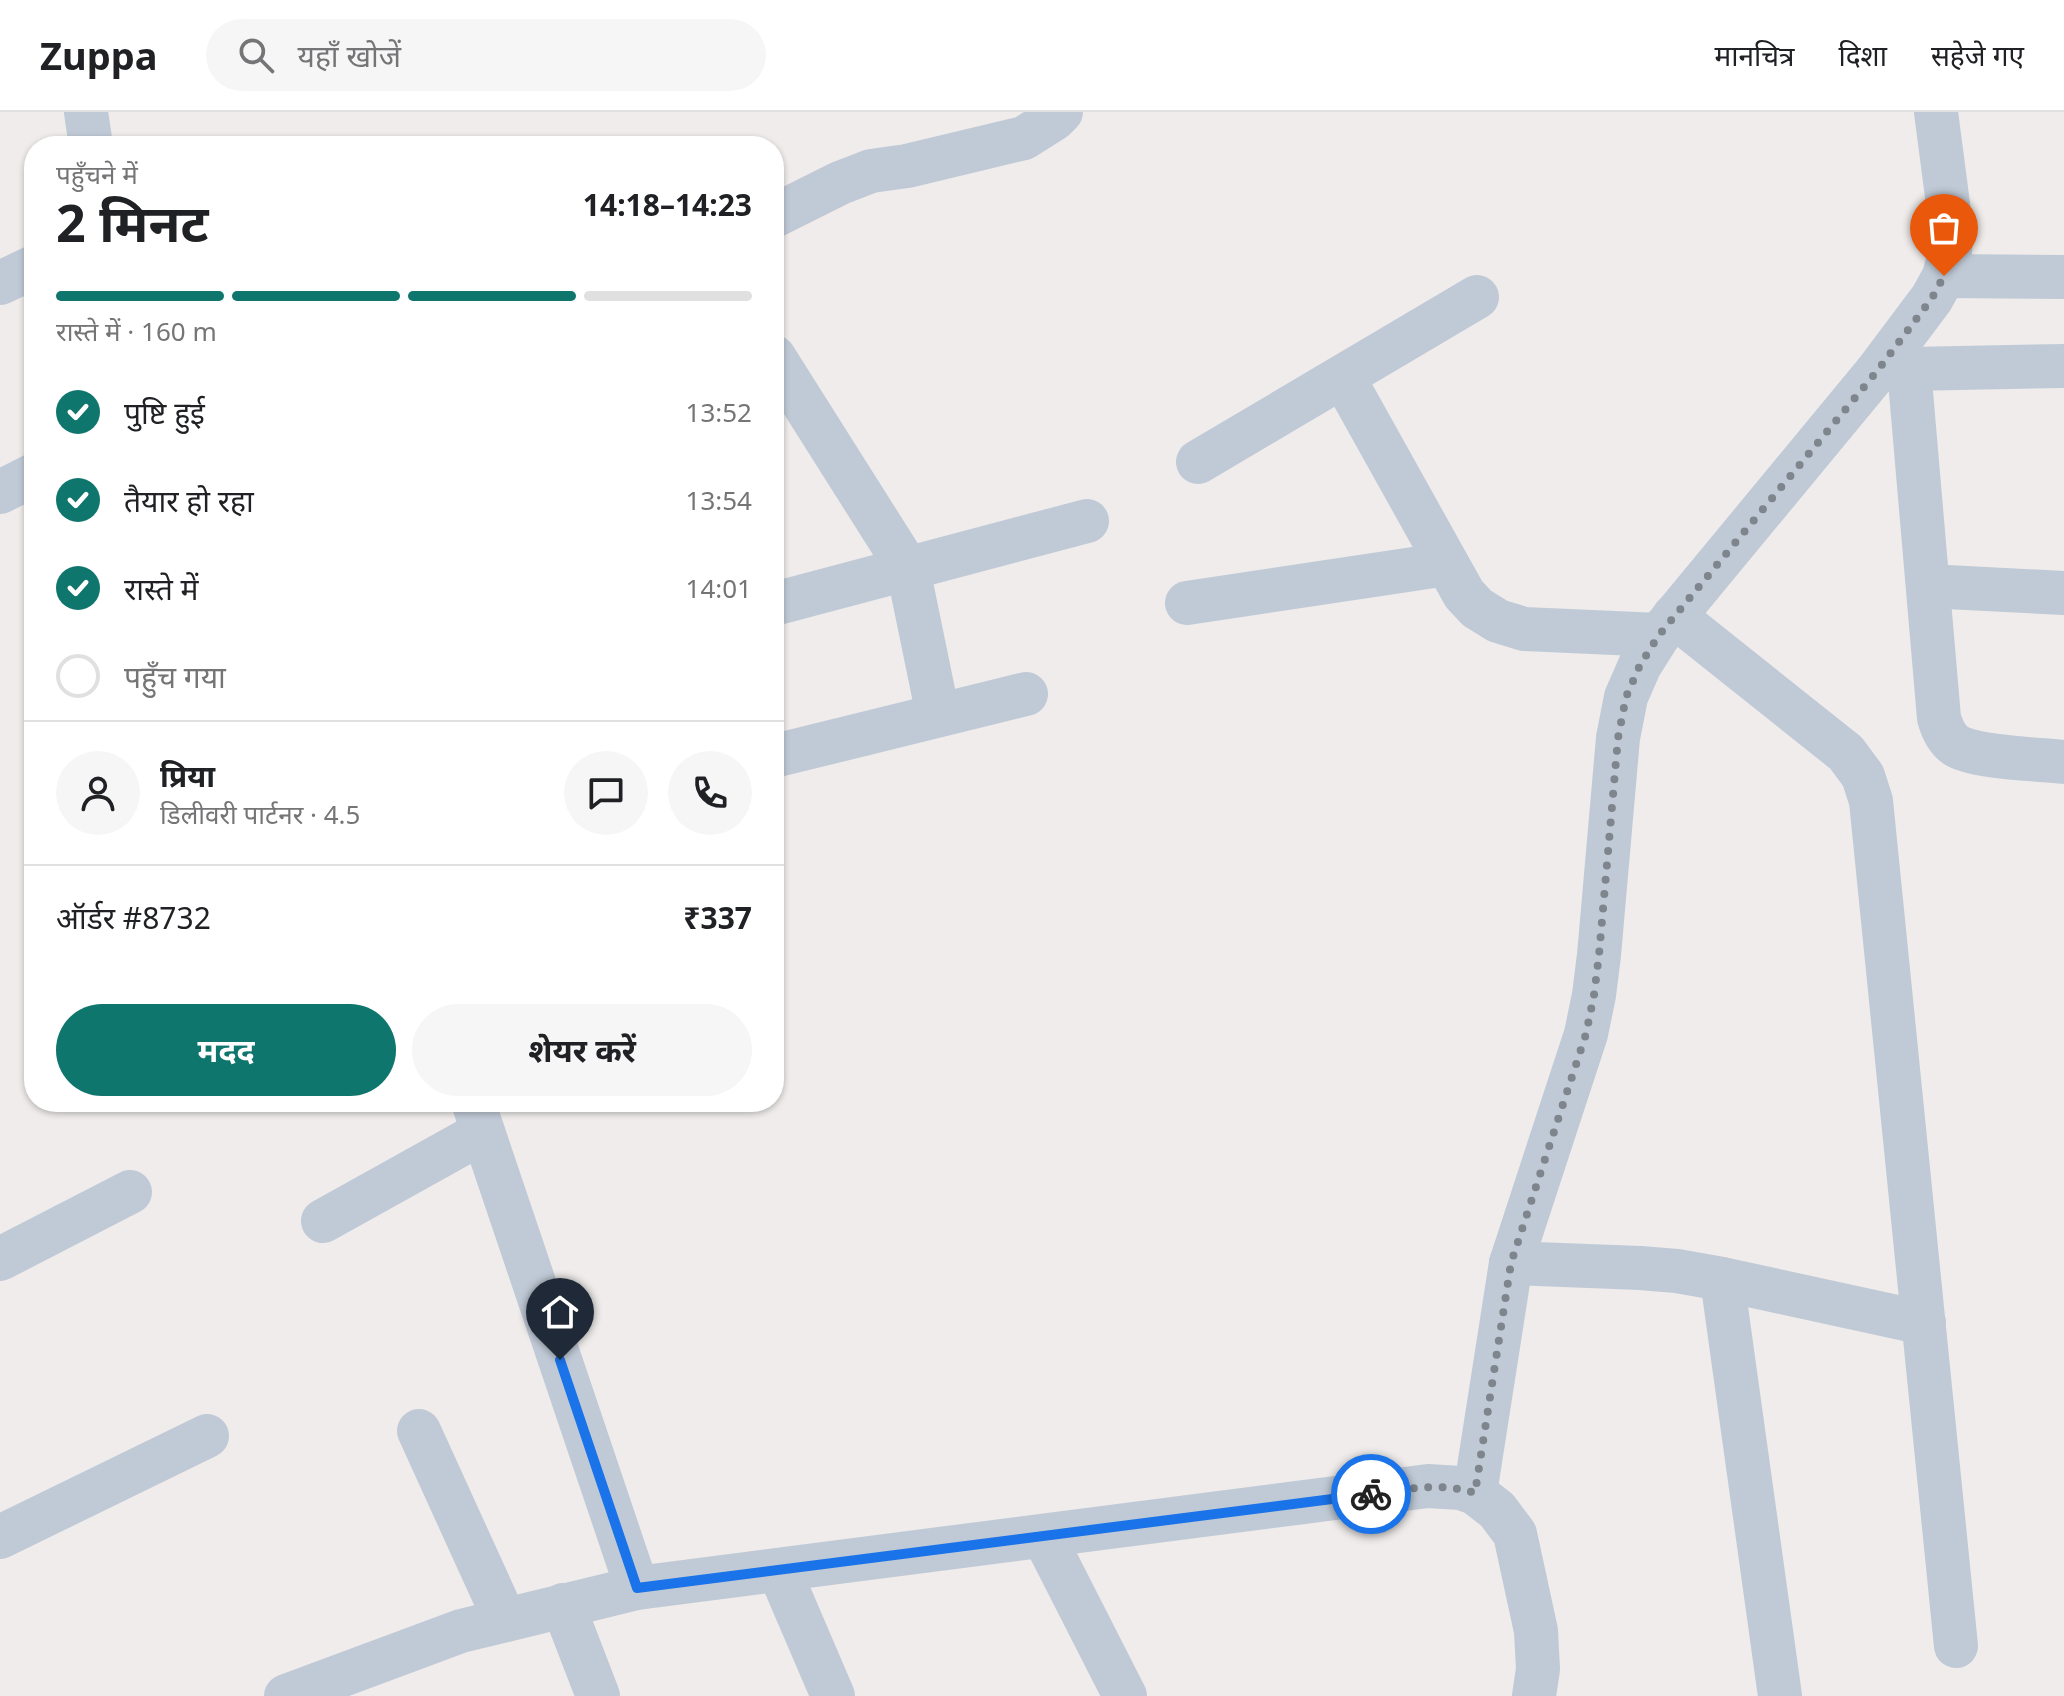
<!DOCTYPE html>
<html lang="hi">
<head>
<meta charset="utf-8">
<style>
  :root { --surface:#fff; --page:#f6f6f6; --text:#202124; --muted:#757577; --line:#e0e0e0; --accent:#0f766e }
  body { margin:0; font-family:"Noto Sans","Noto Sans Devanagari",sans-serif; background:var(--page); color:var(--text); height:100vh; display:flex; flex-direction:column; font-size:30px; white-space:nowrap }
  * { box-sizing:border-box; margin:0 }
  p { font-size:26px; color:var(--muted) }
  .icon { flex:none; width:44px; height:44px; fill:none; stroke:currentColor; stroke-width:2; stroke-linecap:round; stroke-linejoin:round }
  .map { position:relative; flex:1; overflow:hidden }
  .drawer { position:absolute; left:24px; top:24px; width:760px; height:976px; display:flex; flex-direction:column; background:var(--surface); border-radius:32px; box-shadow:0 2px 6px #0004 }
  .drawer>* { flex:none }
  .pin { position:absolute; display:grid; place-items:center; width:68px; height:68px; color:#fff; margin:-82px -34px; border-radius:50% 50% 50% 0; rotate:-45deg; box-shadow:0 0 8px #0007 }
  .pin .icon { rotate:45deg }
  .courier { position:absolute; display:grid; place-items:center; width:80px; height:80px; margin:-40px; border:6px solid #1a73e8; border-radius:50%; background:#fff; color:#222; box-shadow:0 2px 10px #0007 }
  .head em { font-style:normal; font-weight:700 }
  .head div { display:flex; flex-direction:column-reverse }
  .head { display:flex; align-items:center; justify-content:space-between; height:136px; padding:0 32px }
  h1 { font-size:52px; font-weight:700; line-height:60px }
  .bar { display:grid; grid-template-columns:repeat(4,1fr); gap:12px 8px; align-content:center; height:96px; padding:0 32px }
  .bar i { height:10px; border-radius:6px; background:var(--line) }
  .bar .current { background:var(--accent) }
  .bar p { grid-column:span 4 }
  .line { display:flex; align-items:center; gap:20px; padding:0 32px; border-top:2px solid var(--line) }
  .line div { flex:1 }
  .round { display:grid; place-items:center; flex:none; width:84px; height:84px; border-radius:42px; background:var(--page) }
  ol { padding:0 32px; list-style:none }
  li { display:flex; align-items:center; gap:24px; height:88px }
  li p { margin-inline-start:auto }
  li .icon { padding:8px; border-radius:50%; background:var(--accent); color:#fff; stroke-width:4 }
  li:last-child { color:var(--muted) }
  li i { width:44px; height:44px; border:4px solid var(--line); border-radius:50% }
  .button { display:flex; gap:16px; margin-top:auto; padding:16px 32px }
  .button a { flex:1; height:92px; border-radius:48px; background:var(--accent); color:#fff; font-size:32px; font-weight:700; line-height:92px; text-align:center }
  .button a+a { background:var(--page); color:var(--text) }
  header { display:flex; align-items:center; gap:48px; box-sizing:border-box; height:112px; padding:0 40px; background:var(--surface); border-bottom:2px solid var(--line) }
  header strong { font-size:38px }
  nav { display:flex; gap:44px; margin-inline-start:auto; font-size:28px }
  .search { width:560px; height:72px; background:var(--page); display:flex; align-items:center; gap:20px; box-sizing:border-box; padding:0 28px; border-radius:44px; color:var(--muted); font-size:30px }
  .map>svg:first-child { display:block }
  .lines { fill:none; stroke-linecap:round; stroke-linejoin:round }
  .street { stroke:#c0cad6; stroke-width:44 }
  .done { stroke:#7f858d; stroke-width:8; stroke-dasharray:0 14.4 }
  .route { stroke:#1a73e8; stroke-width:10 }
</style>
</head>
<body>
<header>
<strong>Zuppa</strong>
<div class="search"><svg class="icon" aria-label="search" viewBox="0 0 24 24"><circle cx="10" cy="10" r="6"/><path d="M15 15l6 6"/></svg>यहाँ खोजें</div>
<nav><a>मानचित्र</a><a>दिशा</a><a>सहेजे गए</a></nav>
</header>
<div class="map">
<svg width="2064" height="1584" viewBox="0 0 2064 1584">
  <rect width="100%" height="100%" fill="#efeceb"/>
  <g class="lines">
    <g class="street">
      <polyline points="86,0 91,34"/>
      <polyline points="774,104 840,71 871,59 907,54 1024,26 1054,7 1061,0"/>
      <polyline points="1944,164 2064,165"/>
      <polyline points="0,171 34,155"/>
      <polyline points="774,245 908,457 938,603"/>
      <polyline points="1909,257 2064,254"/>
      <path d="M1878,258L1909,257L1939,606C1942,617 1946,626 1955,633C1975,646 2038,647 2064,650"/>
      <polyline points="1343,265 1464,482 1477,496 1498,509 1524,517 1659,523"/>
      <polyline points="1198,350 1477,185"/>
      <polyline points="0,380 34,363"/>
      <polyline points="1928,474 2064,481"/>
      <polyline points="1187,491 1447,452"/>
      <polyline points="774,492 1087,409"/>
      <polyline points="1674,504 1846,641 1863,664 1871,689 1956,1534"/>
      <polyline points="774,644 1026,582"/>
      <polyline points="473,990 637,1476"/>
      <polyline points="323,1109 483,1020"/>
      <polyline points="0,1147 130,1080"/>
      <polyline points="1511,1151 1640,1156 1677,1159 1722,1167 1924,1211"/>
      <polyline points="1722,1167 1780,1584"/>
      <polyline points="419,1319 505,1508"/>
      <polyline points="1475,1381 1511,1151 1586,922 1594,883 1599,843 1618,626 1626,585 1640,553 1659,523 1878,258 1932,186 1944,164 1950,142 1951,115 1936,0"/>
      <polyline points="0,1425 207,1324"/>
      <polyline points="1044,1425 1125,1584"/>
      <polyline points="779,1458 833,1584"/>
      <polyline points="563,1493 598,1584"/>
      <polyline points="286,1584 461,1519 637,1476 1428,1374 1460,1376 1475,1381 1497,1398 1515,1422 1536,1519 1538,1557 1534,1584"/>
    </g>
  </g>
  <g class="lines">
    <path class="done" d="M1371,1382C1406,1377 1441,1370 1475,1381L1511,1151L1586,922L1594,883L1599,843L1618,626L1626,585L1640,553L1659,523L1878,258L1932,186L1944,164"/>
    <polyline class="route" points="560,1248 637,1476 1371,1382"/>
  </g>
</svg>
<div class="pin" style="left:1944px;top:164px;background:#ea580c"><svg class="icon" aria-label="bag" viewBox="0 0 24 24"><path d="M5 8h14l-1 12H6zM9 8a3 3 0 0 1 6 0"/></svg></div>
<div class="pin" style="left:560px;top:1248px;background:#1f2937"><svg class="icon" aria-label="home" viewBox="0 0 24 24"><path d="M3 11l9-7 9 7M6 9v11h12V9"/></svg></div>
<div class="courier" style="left:1371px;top:1382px"><svg class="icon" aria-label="bike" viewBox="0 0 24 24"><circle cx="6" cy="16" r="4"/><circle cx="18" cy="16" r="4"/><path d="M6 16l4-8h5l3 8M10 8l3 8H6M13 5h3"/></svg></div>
<section class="drawer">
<div class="head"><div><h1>2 मिनट</h1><p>पहुँचने में</p></div><em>14:18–14:23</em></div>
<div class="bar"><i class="current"></i><i class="current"></i><i class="current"></i><i></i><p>रास्ते में · 160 m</p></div>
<ol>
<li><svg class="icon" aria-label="check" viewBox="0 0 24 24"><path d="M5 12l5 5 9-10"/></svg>पुष्टि हुई<p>13:52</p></li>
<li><svg class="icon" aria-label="check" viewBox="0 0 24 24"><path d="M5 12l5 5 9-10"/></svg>तैयार हो रहा<p>13:54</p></li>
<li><svg class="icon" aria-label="check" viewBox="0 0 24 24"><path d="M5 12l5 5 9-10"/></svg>रास्ते में<p>14:01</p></li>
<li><i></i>पहुँच गया</li>
</ol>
<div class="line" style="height:144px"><a class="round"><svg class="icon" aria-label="person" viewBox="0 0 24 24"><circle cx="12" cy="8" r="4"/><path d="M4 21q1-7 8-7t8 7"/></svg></a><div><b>प्रिया</b><p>डिलीवरी पार्टनर · 4.5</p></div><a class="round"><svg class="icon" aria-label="chat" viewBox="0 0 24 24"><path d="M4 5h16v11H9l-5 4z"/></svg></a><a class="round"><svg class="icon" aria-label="phone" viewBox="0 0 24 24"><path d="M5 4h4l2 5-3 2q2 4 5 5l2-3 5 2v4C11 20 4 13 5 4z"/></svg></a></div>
<div class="line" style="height:104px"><div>ऑर्डर #8732</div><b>₹337</b></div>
<div class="button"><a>मदद</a><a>शेयर करें</a></div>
</section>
</div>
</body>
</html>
